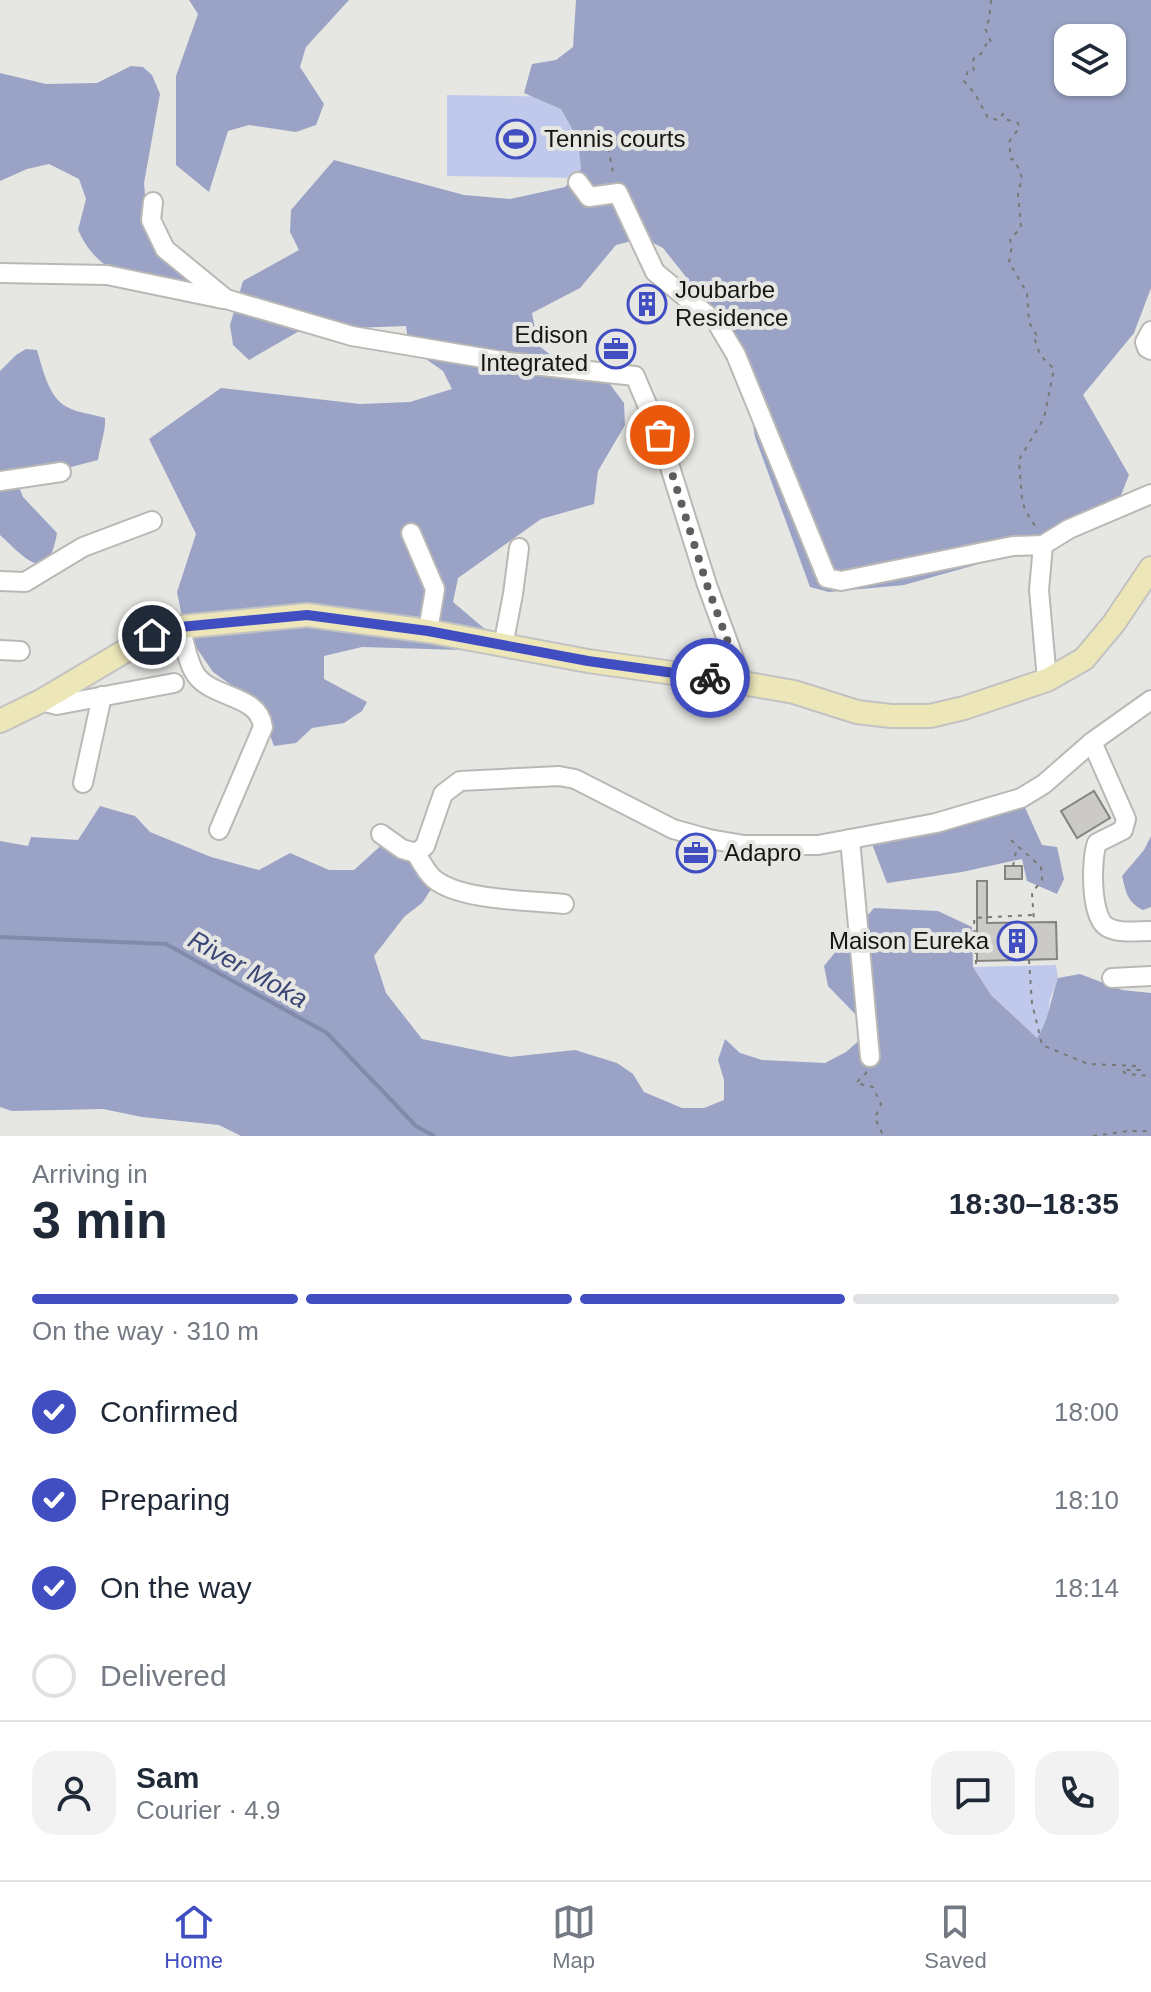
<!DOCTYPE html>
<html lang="en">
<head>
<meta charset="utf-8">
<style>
  :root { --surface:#fff; --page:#f2f2f3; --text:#1f2937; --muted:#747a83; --line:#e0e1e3; --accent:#414ec2 }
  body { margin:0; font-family:Helvetica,sans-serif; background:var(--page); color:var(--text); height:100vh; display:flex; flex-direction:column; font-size:30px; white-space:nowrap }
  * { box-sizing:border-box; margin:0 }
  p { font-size:26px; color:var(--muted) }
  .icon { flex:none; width:44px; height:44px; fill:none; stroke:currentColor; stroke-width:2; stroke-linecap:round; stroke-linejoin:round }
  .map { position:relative; height:1136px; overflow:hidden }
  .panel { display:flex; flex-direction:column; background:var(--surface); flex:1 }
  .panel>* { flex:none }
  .buttons { position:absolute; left:1054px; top:24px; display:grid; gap:16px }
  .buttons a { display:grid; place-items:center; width:72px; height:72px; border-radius:16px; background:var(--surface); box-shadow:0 2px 6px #0004; font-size:40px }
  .pin { position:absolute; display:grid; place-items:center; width:68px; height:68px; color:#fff; margin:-34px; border:4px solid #fff; border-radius:50%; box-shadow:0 2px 8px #0007 }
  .courier { position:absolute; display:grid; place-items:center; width:80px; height:80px; margin:-40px; border:6px solid #414ec2; border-radius:50%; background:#fff; color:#222; box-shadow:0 2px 10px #0007 }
  .headline em { font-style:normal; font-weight:600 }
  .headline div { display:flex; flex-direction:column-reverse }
  .headline { display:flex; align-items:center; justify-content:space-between; height:136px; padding:0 32px }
  h1 { font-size:52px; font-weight:600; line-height:60px }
  .bar { display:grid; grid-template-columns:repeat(4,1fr); gap:12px 8px; align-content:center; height:96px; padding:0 32px }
  .bar i { height:10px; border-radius:6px; background:var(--line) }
  .bar .selected { background:var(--accent) }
  .bar p { grid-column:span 4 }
  .line { display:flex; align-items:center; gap:20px; padding:0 32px; border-top:2px solid var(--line) }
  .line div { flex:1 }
  .round { display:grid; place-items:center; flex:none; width:84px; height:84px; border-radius:24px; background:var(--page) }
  ol { padding:0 32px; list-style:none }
  li { display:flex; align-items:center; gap:24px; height:88px }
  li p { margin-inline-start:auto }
  li .icon { padding:8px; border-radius:50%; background:var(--accent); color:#fff; stroke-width:4 }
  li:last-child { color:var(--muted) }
  li i { width:44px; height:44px; border:4px solid var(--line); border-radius:50% }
  .menu { display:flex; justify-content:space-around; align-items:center; height:112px; border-top:2px solid var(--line); background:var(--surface); font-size:22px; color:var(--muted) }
  .menu a { display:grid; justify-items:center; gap:4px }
  .menu .selected { color:var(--accent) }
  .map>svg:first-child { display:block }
  .green { fill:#c0c9eb }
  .forest { fill:#9aa3c5; fill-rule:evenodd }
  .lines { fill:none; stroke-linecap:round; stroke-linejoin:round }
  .stream { stroke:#818aab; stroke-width:4 }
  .building { fill:#cbcac7; stroke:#838380; stroke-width:2 }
  .minor-casing { stroke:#b9b8b5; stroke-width:22 }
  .major-casing { stroke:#c2c2c2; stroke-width:26 }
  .path { stroke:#787876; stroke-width:2; stroke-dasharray:4 6; stroke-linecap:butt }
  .minor { stroke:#fff; stroke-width:18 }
  .major { stroke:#ece6b9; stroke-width:22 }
  .done { stroke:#5e5e5c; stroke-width:8; stroke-dasharray:0 14.4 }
  .route { stroke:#414ec2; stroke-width:10 }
  .labels { text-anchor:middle; stroke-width:8; stroke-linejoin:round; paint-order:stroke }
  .poi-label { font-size:24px; fill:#151514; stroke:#e6e6e3; text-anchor:start }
  .water-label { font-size:26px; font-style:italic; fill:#3b4575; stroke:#e6e6e3 }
</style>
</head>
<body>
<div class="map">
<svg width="1151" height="1136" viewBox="0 0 1151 1136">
  <rect width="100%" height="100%" fill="#e6e6e3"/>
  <g class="green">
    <polygon points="447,95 586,97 585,178 447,176"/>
    <polygon points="1056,965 1058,978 1050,999 1048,1020 1037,1038 991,995 973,967"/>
  </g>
  <g class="forest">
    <polygon points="189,0 349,0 306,47 300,67 324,104 316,125 296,132 249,125 228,131 209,192 176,165 176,76 198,14"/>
    <path d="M576,0H1151V288L1134,333L1083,395L1129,475L1115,510L1064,540L904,585L829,592L810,587L755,437L741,354L725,326L663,248L644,238L616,245L580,288L532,313L538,345L576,375L609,383L624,403L625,425L598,471L594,504L541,519L458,578L453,602L499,641L495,651L362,647L324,656V679L367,702L362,711L344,723L312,728L296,743L274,746L259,705L213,672L185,631L177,592L196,534L149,439L221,388L360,404L410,402L452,389L443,371L409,347L406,326L301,330L249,360L233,345L230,325L243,281L299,250L290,232L291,210L334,160L464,195L510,199L565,187L581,169L578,139L561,109L524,93L532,64L556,60L573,47ZM1068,38H1112V82H1068Z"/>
    <path d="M131,66L143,67L152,75L160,94L144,183L147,219L194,280L185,288C137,277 101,280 78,230L86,199L79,179L49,164L27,169L0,181V73L46,84L97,83Z"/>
    <path d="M26,349L37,350C43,369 48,397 67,407C77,413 93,414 105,418C106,431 100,445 98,460L67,468L19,487L23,497L57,533C48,587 25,558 0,535V371L16,355Z"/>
    <polygon points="1023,803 1042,845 1057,847 1064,879 1057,894 1027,881 1022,859 962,872 887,883 872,844"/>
    <path d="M100,806L135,816L150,832L211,857L259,870L290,853L329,870H354L386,841L405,853L434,885L422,903L404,917L374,956L386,993L422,1039L510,1057L575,1050L617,1063L633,1074L644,1092L682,1108H704L724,1100V1080L718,1060L725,1039L740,1053L762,1060L825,1063L846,1052L863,1037L858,1017L828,986L824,966L837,950L858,944L860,924L874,908L938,911L972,927L973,967L991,995L1037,1038C1050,1018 1050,1000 1058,978L1080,974L1122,990L1151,993V1136H241L219,1125L142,1117L103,1109L12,1111L0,1107V841L28,846L31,837L78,840Z"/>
    <path d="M1151,836V907L1143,910C1127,902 1126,892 1122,876L1144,850Z"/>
  </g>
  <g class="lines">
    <polyline class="stream" points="0,937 166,944 327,1033 416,1126 434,1136"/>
  </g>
  <g class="building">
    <polygon points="642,286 665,298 652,322 629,310"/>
    <polygon points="1094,791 1110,818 1077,838 1061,811"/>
    <rect x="1005" y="866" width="17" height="13"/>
    <polygon points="977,881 987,881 987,923 1056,922 1057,959 977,961"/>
  </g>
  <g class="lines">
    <defs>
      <g id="minor">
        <polyline points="578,182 589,197 618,193 655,272 717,323 736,355 827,578 841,581 1013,546 1043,545"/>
        <polyline points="153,202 151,220 165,249 226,299 352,336 507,362 635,376 660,435 707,585 743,683"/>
        <polyline points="0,273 107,275 223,299"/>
        <polyline points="1151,331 1145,342 1147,348 1151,350"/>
        <polyline points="0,481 61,472"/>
        <polyline points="411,533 435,589 428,631"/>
        <polyline points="0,581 25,582 83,547 152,521"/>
        <path d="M180,627C185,642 187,662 196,675C213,699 259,694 263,727L219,830"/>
        <polyline points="503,646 513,594 519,548"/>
        <polyline points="0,650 20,651"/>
        <polyline points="1047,680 1039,590 1043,545 1069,529 1151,494"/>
        <polyline points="41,701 57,705 174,683"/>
        <path d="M1092,742L1126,819L1123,830L1097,843C1091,859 1090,917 1107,927C1120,934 1137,931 1151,931"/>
        <polyline points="83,783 102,696"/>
        <polyline points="381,834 402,849 416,853 425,846 443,794 460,781 559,776 575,779 673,829 709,839 744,845 818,845 936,823 1021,798 1044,784 1092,742 1151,700"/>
        <polyline points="850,839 870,1057"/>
        <path d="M416,853C421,862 427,873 434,879C461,901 529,900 564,904"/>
        <polyline points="1112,978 1151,976"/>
      </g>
      <polyline id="major" points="0,721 41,701 152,635 180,627 307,615 428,631 588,661 743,683 794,692 857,712 891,716 930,716 964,708 1047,680 1084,659 1114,623 1151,568"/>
    </defs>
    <use href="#minor" class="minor-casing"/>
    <use href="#major" class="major-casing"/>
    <g class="path">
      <polyline points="991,0 989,20 985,28 991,42 988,41 981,54 975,56 972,63 974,70 968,71 964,81 975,94 988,118 998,120 1003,114 1005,119 1018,123 1019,128 1009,142 1011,159 1015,160 1022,178 1018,194 1021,227 1010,240 1012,245 1009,262 1027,293 1029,322 1038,338 1035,340 1040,355 1054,369 1044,418 1019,460 1022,499 1025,510 1037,529"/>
      <polyline points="608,148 614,177"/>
      <polyline points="1011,840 1041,867 1042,880 1032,893 1034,922"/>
      <polyline points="1013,866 1017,847"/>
      <polyline points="1029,960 1032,1003 1042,1045 1088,1064 1138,1066 1140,1070 1122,1070 1126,1074 1151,1076"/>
      <polyline points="976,964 974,918 1033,915"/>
      <polyline points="867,1072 856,1083 873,1087 881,1104 875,1118 882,1133 888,1136"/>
      <polyline points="1093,1136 1129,1131 1151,1131"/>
    </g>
    <use href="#minor" class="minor"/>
    <use href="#major" class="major"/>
  </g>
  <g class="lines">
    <polyline class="done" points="660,435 707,585 743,683 710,678"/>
    <polyline class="route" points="152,635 180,627 307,615 428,631 588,661 710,678"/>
  </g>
  <defs>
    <symbol id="stadium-ring" viewBox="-11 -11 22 22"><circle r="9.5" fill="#e6e6e3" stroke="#414ec2" stroke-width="1.5"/><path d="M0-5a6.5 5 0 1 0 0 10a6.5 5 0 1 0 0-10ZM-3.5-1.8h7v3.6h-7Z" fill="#414ec2"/></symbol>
    <symbol id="building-ring" viewBox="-11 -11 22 22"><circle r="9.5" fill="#e6e6e3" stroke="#414ec2" stroke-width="1.5"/><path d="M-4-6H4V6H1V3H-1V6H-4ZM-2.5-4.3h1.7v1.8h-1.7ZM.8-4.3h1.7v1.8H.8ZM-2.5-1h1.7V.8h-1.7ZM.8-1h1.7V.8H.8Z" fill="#414ec2"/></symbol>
    <symbol id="office-ring" viewBox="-11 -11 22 22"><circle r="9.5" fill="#e6e6e3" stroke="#414ec2" stroke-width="1.5"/><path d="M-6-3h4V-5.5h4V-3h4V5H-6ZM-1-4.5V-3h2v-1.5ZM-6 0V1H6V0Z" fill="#414ec2"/></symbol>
  </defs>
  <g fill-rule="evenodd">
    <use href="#stadium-ring" x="494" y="117" width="44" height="44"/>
    <use href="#building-ring" x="625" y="282" width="44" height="44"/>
    <use href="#office-ring" x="594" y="327" width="44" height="44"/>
    <use href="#office-ring" x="674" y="831" width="44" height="44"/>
    <use href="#building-ring" x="995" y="919" width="44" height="44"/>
  </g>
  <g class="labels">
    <g class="poi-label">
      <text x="544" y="147">Tennis courts</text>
      <text x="675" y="298">Joubarbe<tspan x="675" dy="28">Residence</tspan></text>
      <text x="588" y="343" text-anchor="end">Edison<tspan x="588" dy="28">Integrated</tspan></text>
      <text x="724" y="861">Adapro</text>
      <text x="989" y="949" text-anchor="end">Maison Eureka</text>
    </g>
    <g class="water-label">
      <text transform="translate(248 969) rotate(29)" y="9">River Moka</text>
    </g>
  </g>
</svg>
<div class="buttons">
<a><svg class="icon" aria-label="layers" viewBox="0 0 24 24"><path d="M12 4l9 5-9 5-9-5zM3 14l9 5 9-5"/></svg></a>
</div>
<div class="pin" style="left:660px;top:435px;background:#ea580c"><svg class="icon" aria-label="bag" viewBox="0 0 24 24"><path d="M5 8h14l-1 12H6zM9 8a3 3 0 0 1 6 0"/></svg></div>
<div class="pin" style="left:152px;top:635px;background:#1f2937"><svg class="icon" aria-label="home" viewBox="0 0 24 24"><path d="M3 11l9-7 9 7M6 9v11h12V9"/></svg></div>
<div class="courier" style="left:710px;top:678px"><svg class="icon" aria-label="bike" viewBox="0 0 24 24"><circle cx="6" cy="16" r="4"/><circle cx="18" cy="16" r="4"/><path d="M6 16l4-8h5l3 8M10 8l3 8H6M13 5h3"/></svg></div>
</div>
<section class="panel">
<div class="headline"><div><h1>3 min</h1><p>Arriving in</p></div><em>18:30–18:35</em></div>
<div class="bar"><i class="selected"></i><i class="selected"></i><i class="selected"></i><i></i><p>On the way · 310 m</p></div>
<ol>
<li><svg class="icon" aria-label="check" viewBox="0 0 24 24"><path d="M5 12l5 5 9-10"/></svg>Confirmed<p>18:00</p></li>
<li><svg class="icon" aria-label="check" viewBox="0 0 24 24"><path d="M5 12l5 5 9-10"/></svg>Preparing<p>18:10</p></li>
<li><svg class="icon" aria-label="check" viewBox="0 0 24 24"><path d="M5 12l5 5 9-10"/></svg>On the way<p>18:14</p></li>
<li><i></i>Delivered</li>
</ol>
<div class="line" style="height:144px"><a class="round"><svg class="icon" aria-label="person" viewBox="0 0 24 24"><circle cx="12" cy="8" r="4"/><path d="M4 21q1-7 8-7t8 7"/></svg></a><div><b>Sam</b><p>Courier · 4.9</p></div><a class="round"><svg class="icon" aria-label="chat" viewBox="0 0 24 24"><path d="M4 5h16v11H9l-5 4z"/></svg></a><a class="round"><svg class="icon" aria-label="phone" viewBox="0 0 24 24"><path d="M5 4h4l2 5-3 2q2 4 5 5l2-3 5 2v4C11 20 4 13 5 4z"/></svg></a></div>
</section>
<nav class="menu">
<a class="selected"><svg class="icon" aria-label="home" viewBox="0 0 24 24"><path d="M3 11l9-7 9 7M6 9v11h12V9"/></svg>Home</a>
<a><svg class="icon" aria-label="map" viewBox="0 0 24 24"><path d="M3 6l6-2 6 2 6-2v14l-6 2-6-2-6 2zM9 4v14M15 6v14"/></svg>Map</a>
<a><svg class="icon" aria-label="saved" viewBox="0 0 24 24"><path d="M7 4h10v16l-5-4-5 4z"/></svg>Saved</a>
</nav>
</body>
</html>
